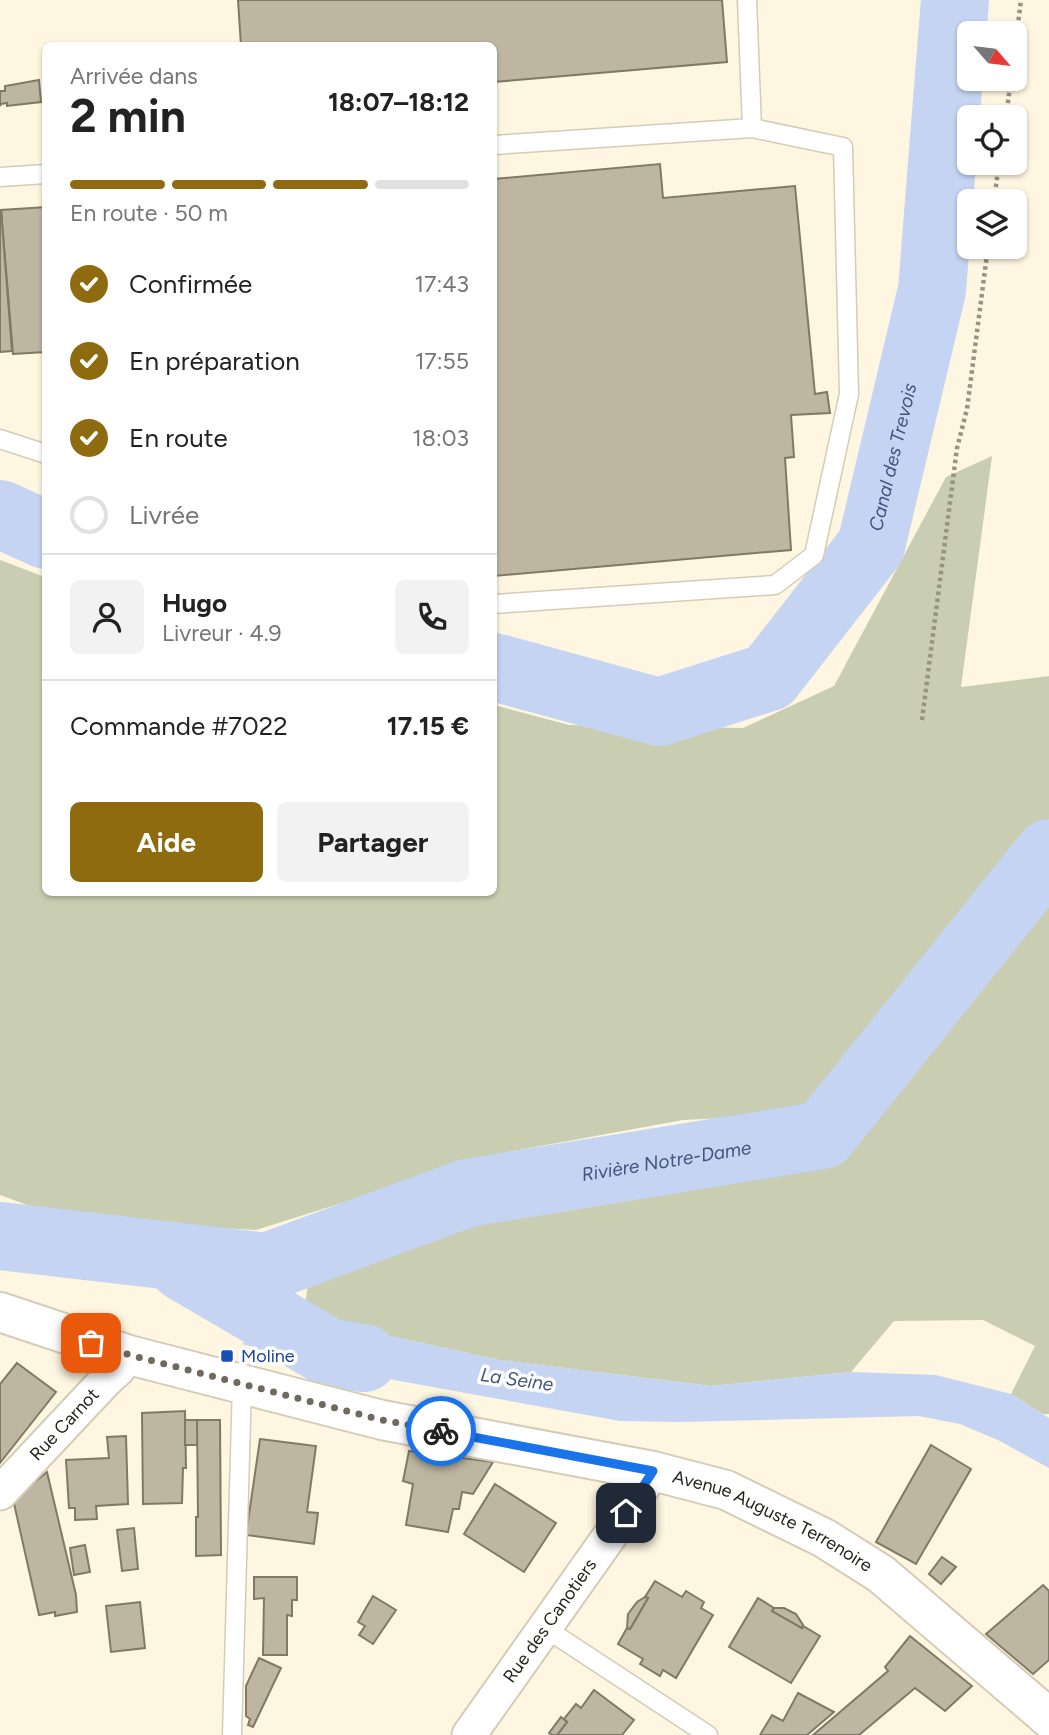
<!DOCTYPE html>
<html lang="fr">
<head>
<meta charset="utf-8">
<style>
  :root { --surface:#fff; --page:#f2f2f2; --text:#222; --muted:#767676; --line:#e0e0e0; --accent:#8e6b0f }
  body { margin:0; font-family:Figtree,sans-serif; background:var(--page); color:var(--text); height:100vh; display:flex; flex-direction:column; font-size:26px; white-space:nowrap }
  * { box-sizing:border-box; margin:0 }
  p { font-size:23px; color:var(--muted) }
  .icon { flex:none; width:38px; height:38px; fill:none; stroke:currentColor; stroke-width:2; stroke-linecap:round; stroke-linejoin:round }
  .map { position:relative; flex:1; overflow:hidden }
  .sheet { position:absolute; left:42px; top:42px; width:455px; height:854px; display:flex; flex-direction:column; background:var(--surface); border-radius:10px; box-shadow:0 2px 5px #0004 }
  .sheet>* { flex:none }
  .needle { width:46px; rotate:118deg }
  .buttons { position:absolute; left:957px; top:21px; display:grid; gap:14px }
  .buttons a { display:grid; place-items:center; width:70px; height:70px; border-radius:10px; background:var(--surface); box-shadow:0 2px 5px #0004; font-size:35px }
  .pin { position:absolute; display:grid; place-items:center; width:60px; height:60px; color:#fff; margin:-30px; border-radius:14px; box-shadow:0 4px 10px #0006 }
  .courier { position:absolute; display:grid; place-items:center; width:70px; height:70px; margin:-35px; border:5px solid #1a73e8; border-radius:50%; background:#fff; color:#222; box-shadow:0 2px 9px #0007 }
  .summary em { font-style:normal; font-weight:700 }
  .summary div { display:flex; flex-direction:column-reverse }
  .summary { display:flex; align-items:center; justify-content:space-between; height:119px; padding:0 28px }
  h1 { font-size:46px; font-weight:700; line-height:52px }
  .bar { display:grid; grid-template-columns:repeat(4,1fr); gap:10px 7px; align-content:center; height:84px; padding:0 28px }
  .bar i { height:9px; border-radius:5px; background:var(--line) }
  .bar .active { background:var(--accent) }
  .bar p { grid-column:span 4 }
  .line { display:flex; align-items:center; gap:18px; padding:0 28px; border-top:2px solid var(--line) }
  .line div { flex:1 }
  .round { display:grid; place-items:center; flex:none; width:74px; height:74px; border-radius:10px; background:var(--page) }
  ol { padding:0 28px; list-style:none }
  li { display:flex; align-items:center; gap:21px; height:77px }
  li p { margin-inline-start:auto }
  li .icon { padding:7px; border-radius:50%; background:var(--accent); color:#fff; stroke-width:4 }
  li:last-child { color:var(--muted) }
  li i { width:38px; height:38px; border:4px solid var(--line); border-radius:50% }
  .cta { display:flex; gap:14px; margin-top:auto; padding:14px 28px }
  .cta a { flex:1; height:80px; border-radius:10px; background:var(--accent); color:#fff; font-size:28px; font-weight:700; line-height:80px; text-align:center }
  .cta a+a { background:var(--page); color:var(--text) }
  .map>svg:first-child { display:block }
  .green { fill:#c9cdb1 }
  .water { fill:#c4d4f2 }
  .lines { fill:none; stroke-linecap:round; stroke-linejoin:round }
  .river { stroke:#c4d4f2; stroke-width:68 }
  .building { fill:#beb6a1; stroke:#807965; stroke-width:2 }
  .lane-casing { stroke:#d4ccb6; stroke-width:21 }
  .street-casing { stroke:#d4ccb6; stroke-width:37 }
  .secondary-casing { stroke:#d4ccb6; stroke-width:42 }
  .path { stroke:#989283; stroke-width:4.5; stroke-dasharray:3.5 3.5; stroke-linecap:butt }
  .lane { stroke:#fff; stroke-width:18 }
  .street { stroke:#fff; stroke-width:33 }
  .secondary { stroke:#fff; stroke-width:38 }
  .done { stroke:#6f6a5d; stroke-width:7; stroke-dasharray:0 12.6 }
  .route { stroke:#1a73e8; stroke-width:9 }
  .transit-dot { fill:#1a4fb4; stroke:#fff; stroke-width:2.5 }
  .labels { text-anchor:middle; stroke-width:7; stroke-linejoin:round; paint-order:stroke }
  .transit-label { font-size:18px; fill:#164399; stroke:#fff; text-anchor:start }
  .street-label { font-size:18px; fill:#221f17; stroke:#fff }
  .water-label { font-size:19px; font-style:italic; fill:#3f547f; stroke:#fff }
</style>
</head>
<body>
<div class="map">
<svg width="1049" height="1735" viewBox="0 0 1049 1735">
  <rect width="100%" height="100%" fill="#fef6e0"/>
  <g class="green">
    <polygon points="992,456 961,687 1049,676 1049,822 879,1044 806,1114 683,1120 497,1154 256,1230 66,1219 0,1195 0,560 45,577 46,892 494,892 494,705 569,725 743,728 834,686 946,477"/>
    <polygon points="1049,872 1049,1414 1043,1414 1011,1394 1035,1346 983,1320 894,1321 851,1372 711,1386 499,1360 395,1337 319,1323 305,1306 308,1283 363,1254 481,1219 771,1175 828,1155 886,1087"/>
  </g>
  <polygon class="water" points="305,1306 320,1323 395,1337 499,1360 711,1386 851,1372 936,1375 1011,1394 1049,1418 1049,1468 998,1440 960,1424 919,1416 679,1422 620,1421 339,1370 242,1344"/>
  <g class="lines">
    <g class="river">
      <polyline points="0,514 46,535"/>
      <path id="s1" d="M494,667L659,712L769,677L871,546L932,290L955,0"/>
      <path id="s2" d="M0,1236L267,1267L467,1193L823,1135L1049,853"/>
      <polyline points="183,1267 330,1353 364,1358"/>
    </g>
  </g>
  <g class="building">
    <polygon points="238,0 722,0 727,62 494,82 494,46 241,46"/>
    <polygon points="39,80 41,102 7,106 7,103 1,104 0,106 0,91 5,91 5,86"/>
    <polygon points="660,164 663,198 795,186 815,394 827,392 830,413 791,415 794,457 785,458 791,550 494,576 494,179"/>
    <polygon points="46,207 46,352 13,354 1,210"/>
    <polygon points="0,210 1,210 12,351 0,352"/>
    <polygon points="17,1363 56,1392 0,1463 0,1384"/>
    <polygon points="185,1411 186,1468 183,1468 182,1503 143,1504 142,1413"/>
    <polygon points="185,1420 197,1420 198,1445 185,1445"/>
    <polygon points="197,1420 220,1420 221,1555 196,1556 196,1517 198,1517"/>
    <polygon points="126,1436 128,1504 96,1506 97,1519 75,1520 75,1508 69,1508 66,1460 109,1458 107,1437"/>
    <polygon points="260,1439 316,1446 307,1512 318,1513 314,1544 246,1535"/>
    <polygon points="931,1445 971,1469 916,1564 876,1542"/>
    <polygon points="409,1451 493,1462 473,1494 462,1492 459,1509 453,1509 448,1532 406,1525 413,1484 403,1481"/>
    <polygon points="47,1472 76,1595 77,1612 55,1616 55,1612 39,1615 13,1499"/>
    <polygon points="495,1484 556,1523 524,1572 464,1534"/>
    <polygon points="134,1528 138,1569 122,1571 117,1530"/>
    <polygon points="85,1545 90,1572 74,1575 70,1548"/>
    <polygon points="942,1557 956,1567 941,1584 929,1574"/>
    <polygon points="254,1577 297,1577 297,1600 292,1600 292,1616 287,1615 287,1655 263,1655 264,1598 254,1599"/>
    <polygon points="655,1581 682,1597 686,1591 704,1602 701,1608 713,1615 676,1678 663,1670 660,1676 640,1664 643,1659 618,1644 627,1628 630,1629 648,1598 645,1597"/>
    <polygon points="1043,1585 1049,1591 1049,1660 1033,1674 986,1634"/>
    <polygon points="373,1596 396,1610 373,1644 359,1635 365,1626 358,1622"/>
    <polygon points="645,1597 648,1598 630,1629 627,1628 628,1614 637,1602"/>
    <polygon points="758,1598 774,1608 772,1611 802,1628 803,1626 820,1636 791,1683 729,1647"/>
    <polygon points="140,1602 145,1648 111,1652 106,1606"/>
    <polygon points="774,1608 784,1608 796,1614 803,1625 802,1628 772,1611"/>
    <polygon points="910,1636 972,1686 945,1711 915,1688 859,1735 813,1735 888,1671 885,1667"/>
    <polygon points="259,1658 281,1668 253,1727 248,1725 250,1719 246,1716 246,1686"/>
    <polygon points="594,1690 634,1720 622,1735 557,1735 567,1722 564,1719 576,1704 581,1708"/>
    <polygon points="798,1693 834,1712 807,1735 760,1735 772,1715 783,1721"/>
    <polygon points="561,1717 567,1722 557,1735 552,1735 549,1733"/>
  </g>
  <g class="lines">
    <defs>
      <g id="lane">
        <polyline points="747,0 752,128"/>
        <polyline points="494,145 752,128 843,147 849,394 814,555 775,585 494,604"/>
        <polyline points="0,177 46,174"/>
        <polyline points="0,439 46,454"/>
        <polyline points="545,1628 708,1735"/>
        <polyline points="232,1735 242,1384"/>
      </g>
      <g id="street">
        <path id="s3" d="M0,1493L106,1380L118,1369L129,1355"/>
        <path id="s4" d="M469,1735L626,1513L653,1471"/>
      </g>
      <g id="secondary">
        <path id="s5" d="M0,1312L129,1355L382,1420L653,1471L726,1490L824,1538L881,1574L1049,1718"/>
      </g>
    </defs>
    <use href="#lane" class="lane-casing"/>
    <use href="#street" class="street-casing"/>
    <use href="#secondary" class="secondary-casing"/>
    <g class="path">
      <polyline points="1015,48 1021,0"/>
      <polyline points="1006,117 1011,79"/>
      <polyline points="994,201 999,163"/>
      <polyline points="922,720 957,448 967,409 988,247"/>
    </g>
    <use href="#lane" class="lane"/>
    <use href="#street" class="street"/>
    <use href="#secondary" class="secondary"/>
  </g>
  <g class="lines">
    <polyline class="done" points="91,1343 130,1355 382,1420 441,1431"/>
    <polyline class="route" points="441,1431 653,1471 626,1513"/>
  </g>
  <rect class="transit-dot" x="220" y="1349" width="14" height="14" rx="3.5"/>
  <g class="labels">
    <g class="transit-label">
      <text x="241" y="1362">Moline</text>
    </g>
    <g class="street-label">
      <text dy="6" stroke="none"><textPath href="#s3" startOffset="94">Rue Carnot</textPath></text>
      <text dy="6" stroke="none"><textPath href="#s5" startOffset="803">Avenue Auguste Terrenoire</textPath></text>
      <text dy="6" stroke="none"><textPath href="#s4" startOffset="140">Rue des Canotiers</textPath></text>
    </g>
    <g class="water-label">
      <text dy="7" stroke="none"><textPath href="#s1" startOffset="544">Canal des Trevois</textPath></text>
      <text dy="7" stroke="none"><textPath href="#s2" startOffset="684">Rivière Notre-Dame</textPath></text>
      <text transform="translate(517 1379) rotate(8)" y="7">La Seine</text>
    </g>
  </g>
</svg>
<div class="buttons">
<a><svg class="needle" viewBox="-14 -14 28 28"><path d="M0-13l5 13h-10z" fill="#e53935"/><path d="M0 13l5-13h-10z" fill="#767676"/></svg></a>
<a><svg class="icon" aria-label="locate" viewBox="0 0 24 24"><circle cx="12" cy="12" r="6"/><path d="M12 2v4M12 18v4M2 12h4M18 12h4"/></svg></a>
<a><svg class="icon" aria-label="layers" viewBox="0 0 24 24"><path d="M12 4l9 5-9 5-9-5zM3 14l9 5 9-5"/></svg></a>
</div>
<div class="pin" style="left:91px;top:1343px;background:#ea580c"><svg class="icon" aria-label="bag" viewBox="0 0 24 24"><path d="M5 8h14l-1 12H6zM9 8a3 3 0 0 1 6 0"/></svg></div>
<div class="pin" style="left:626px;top:1513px;background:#1f2937"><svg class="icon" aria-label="home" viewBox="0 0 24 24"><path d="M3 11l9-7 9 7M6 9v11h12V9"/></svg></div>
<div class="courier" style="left:441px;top:1431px"><svg class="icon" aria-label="bike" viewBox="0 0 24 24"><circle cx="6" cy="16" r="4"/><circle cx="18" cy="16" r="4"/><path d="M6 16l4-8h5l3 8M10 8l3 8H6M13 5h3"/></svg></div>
<section class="sheet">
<div class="summary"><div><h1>2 min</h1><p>Arrivée dans</p></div><em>18:07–18:12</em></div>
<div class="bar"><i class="active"></i><i class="active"></i><i class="active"></i><i></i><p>En route · 50 m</p></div>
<ol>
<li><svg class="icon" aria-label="check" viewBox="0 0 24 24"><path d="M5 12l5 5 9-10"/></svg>Confirmée<p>17:43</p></li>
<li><svg class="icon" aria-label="check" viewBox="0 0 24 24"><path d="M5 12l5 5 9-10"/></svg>En préparation<p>17:55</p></li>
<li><svg class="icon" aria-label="check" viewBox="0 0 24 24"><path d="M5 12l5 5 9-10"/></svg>En route<p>18:03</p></li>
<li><i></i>Livrée</li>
</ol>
<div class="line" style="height:126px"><a class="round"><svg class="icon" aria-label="person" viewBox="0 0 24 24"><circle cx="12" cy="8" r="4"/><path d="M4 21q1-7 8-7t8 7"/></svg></a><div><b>Hugo</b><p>Livreur · 4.9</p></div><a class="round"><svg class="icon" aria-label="phone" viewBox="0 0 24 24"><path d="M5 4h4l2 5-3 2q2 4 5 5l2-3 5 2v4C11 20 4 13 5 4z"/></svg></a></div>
<div class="line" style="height:91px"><div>Commande #7022</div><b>17.15 €</b></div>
<div class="cta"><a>Aide</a><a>Partager</a></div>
</section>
</div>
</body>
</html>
